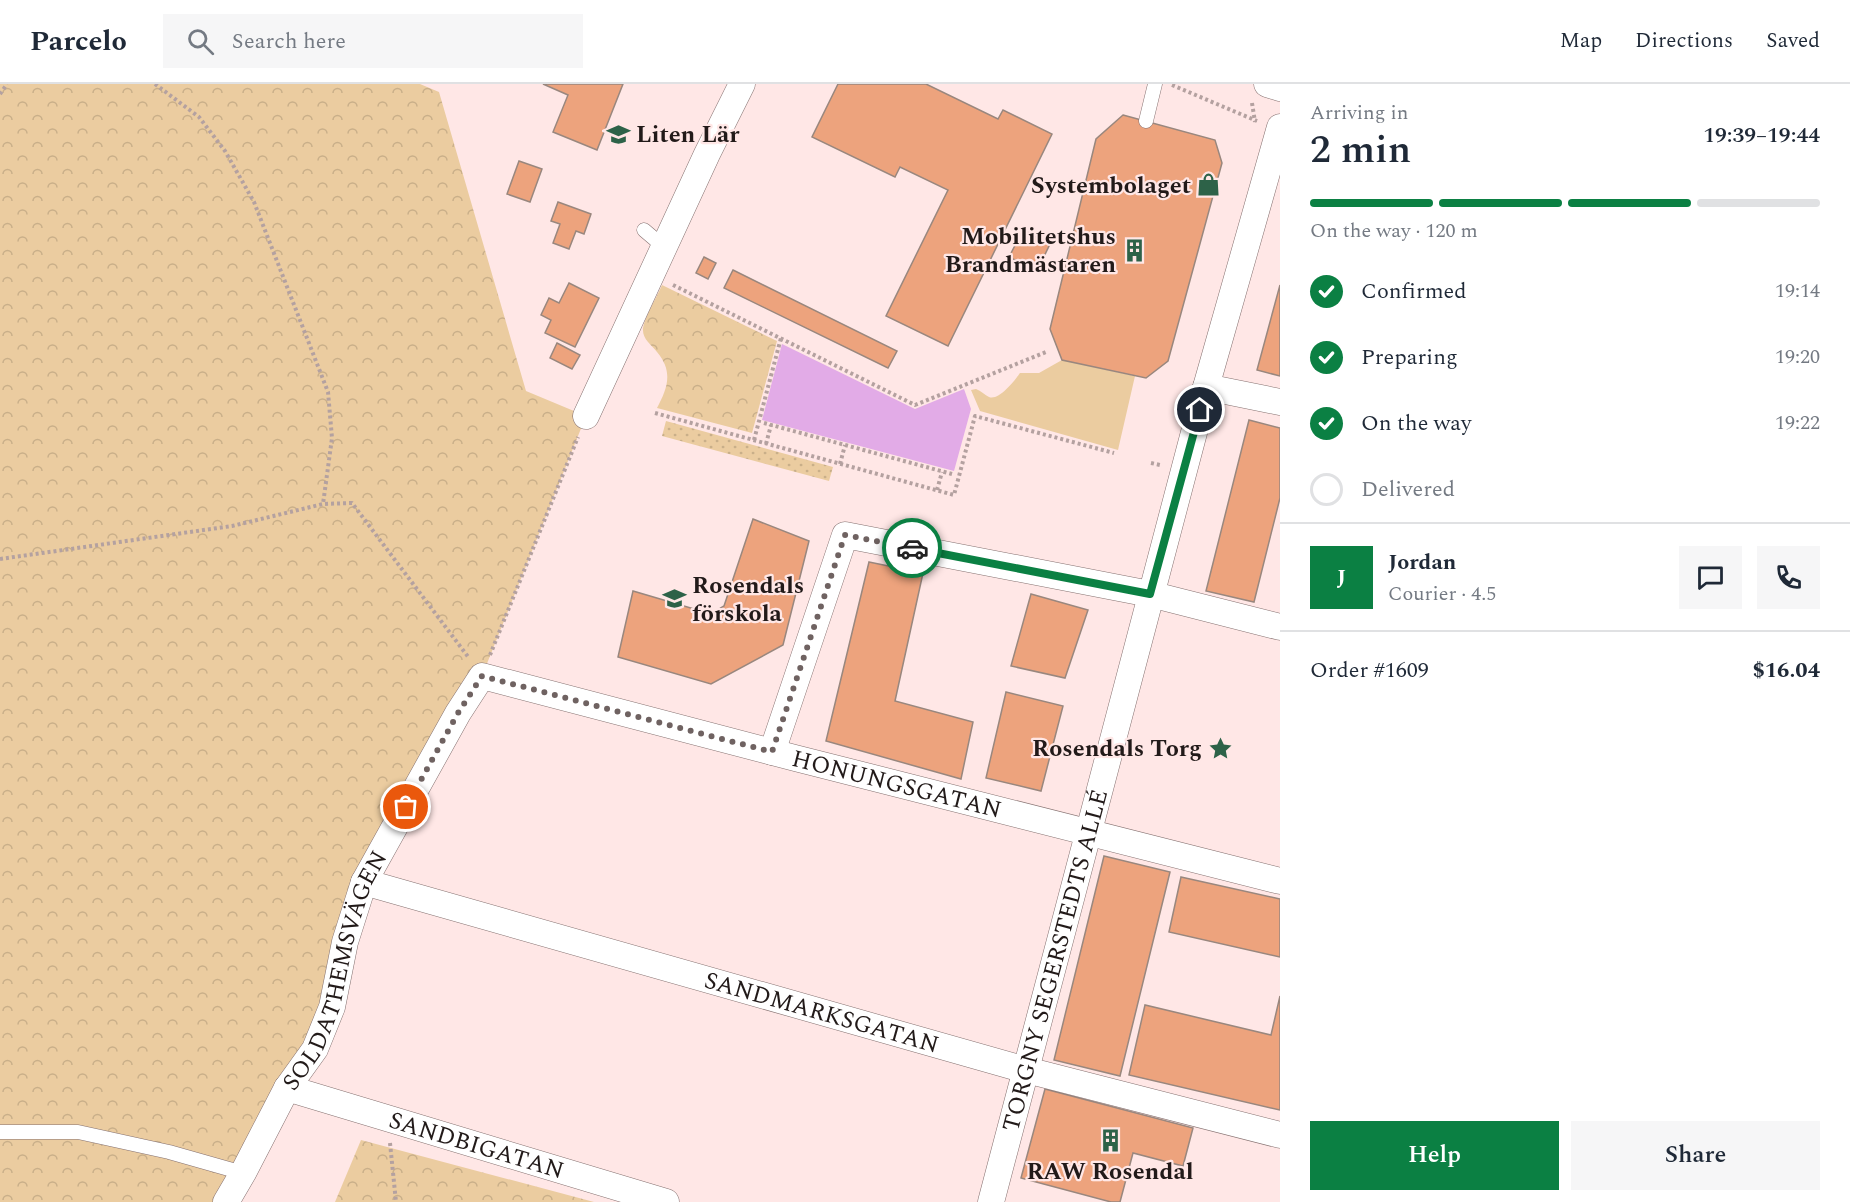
<!DOCTYPE html>
<html lang="en">
<head>
<meta charset="utf-8">
<style>
  :root { --surface:#fff; --page:#f6f6f7; --text:#1f2937; --muted:#747a83; --line:#e0e1e3; --accent:#0b8043 }
  body { margin:0; font-family:Spectral,serif; background:var(--page); color:var(--text); height:100vh; display:flex; flex-direction:column; font-size:22px; white-space:nowrap }
  * { box-sizing:border-box; margin:0 }
  p { font-size:20px; color:var(--muted) }
  .icon { flex:none; width:33px; height:33px; fill:none; stroke:currentColor; stroke-width:2; stroke-linecap:round; stroke-linejoin:round }
  .map { position:relative; flex:1; overflow:hidden }
  .sheet { display:flex; flex-direction:column; background:var(--surface); width:570px }
  .sheet>* { flex:none }
  .pin { position:absolute; display:grid; place-items:center; width:51px; height:51px; color:#fff; margin:-26px; border:3px solid #fff; border-radius:50%; box-shadow:0 2px 6px #0007 }
  .courier { position:absolute; display:grid; place-items:center; width:60px; height:60px; margin:-30px; border:4px solid #0b8043; border-radius:50%; background:#fff; color:#222; box-shadow:0 2px 8px #0007 }
  .overview em { font-style:normal; font-weight:600 }
  .overview div { display:flex; flex-direction:column-reverse }
  .overview { display:flex; align-items:center; justify-content:space-between; height:102px; padding:0 30px }
  h1 { font-size:39px; font-weight:600; line-height:45px }
  .bar { display:grid; grid-template-columns:repeat(4,1fr); gap:9px 6px; align-content:center; height:72px; padding:0 30px }
  .bar i { height:8px; border-radius:4px; background:var(--line) }
  .bar .current { background:var(--accent) }
  .bar p { grid-column:span 4 }
  .line { display:flex; align-items:center; gap:15px; padding:0 30px; border-top:2px solid var(--line) }
  .line div { flex:1 }
  .round { display:grid; place-items:center; flex:none; width:63px; height:63px; border-radius:0px; background:var(--page) }
  ol { padding:0 30px; list-style:none }
  li { display:flex; align-items:center; gap:18px; height:66px }
  li p { margin-inline-start:auto }
  li .icon { padding:6px; border-radius:50%; background:var(--accent); color:#fff; stroke-width:4 }
  li:last-child { color:var(--muted) }
  li i { width:33px; height:33px; border:3px solid var(--line); border-radius:50% }
  .button { display:flex; gap:12px; margin-top:auto; padding:12px 30px }
  .button a { flex:1; height:69px; border-radius:0px; background:var(--accent); color:#fff; font-size:24px; font-weight:600; line-height:69px; text-align:center }
  .button a+a { background:var(--page); color:var(--text) }
  header { display:flex; align-items:center; gap:36px; box-sizing:border-box; height:84px; padding:0 30px; background:var(--surface); border-bottom:2px solid var(--line) }
  header strong { font-size:28px }
  nav { display:flex; gap:33px; margin-inline-start:auto; font-size:21px }
  .search { width:420px; height:54px; background:var(--page); display:flex; align-items:center; gap:15px; box-sizing:border-box; padding:0 21px; border-radius:0px; color:var(--muted); font-size:22px }
  main { display:flex; flex:1; min-height:0 }
  .map>svg:first-child { display:block }
  .grass { fill:url(#grass-dots) }
  .park { fill:url(#park-crowns) }
  .garden { fill:#ebcca0 }
  .water { fill:#e2abe7 }
  .building { fill:#eda37d; stroke:#99877e; stroke-width:1.5 }
  .lines { fill:none; stroke-linecap:round; stroke-linejoin:round }
  .service-casing { stroke:#857170; stroke-width:15 }
  .minor-casing { stroke:#857170; stroke-width:27 }
  .path { stroke:#b4a1a0; stroke-width:4; stroke-dasharray:3 3; stroke-linecap:butt }
  .service { stroke:#fff; stroke-width:14 }
  .minor { stroke:#fff; stroke-width:26 }
  .done { stroke:#6f6261; stroke-width:6; stroke-dasharray:0 10.8 }
  .route { stroke:#0b8043; stroke-width:8 }
  .labels { text-anchor:middle; stroke-width:4.5; stroke-linejoin:round; paint-order:stroke }
  .poi-label { font-size:24px; font-weight:bold; fill:#221a19; stroke:#ffe7e6; text-anchor:end }
  .street-label { font-size:24px; fill:#221a19; stroke:#ffe7e6 }
</style>
</head>
<body>
<header>
<strong>Parcelo</strong>
<div class="search"><svg class="icon" aria-label="search" viewBox="0 0 24 24"><circle cx="10" cy="10" r="6"/><path d="M15 15l6 6"/></svg>Search here</div>
<nav><a>Map</a><a>Directions</a><a>Saved</a></nav>
</header>
<main>
<div class="map">
<svg width="1280" height="1118" viewBox="0 0 1280 1118">
  <defs>
    <pattern id="grass-dots" width="8" height="8" patternUnits="userSpaceOnUse" patternTransform="scale(1.5)"><rect width="8" height="8" fill="#ebcca0"/><path d="M2 2h.1M6 6h.1" fill="none" stroke="#c9af89" stroke-width="1.8" stroke-linecap="round"/></pattern>
    <pattern id="park-crowns" width="20" height="18" patternUnits="userSpaceOnUse" patternTransform="scale(1.5)"><rect width="20" height="18" fill="#ebcca0"/><path d="M2 6a3 3 0 1 1 6 0M12 15a3 3 0 1 1 6 0" fill="none" stroke="#c9af89"/></pattern>
  </defs>
  <rect width="100%" height="100%" fill="#ffe7e6"/>
  <polygon class="grass" points="666,337 833,383 829,397 662,352"/>
  <g class="park">
    <polygon points="0,0 420,0 439,8 526,307 586,332 482,592 364,798 332,923 226,1118 0,1118"/>
    <path d="M662,201L777,257L752,349L657,324C667,305 674,288 657,268C651,260 642,255 643,244C645,232 657,213 662,201Z"/>
    <polygon points="361,1056 594,1118 335,1118"/>
  </g>
  <path class="garden" d="M1062,276L1135,292L1118,366L980,327L971,306L976,305C981,307 985,311 989,313C999,317 1015,296 1020,289H1039Z"/>
  <polygon class="water" points="782,260 915,325 964,305 971,325 954,387 762,336"/>
  <g class="building">
    <polygon points="543,0 623,0 597,66 553,48 568,11"/>
    <polygon points="838,0 926,0 998,35 1003,26 1052,50 948,262 886,232 948,106 900,83 895,93 812,53"/>
    <polygon points="1123,31 1215,56 1222,79 1168,277 1146,294 1062,276 1050,245 1096,55"/>
    <polygon points="519,77 542,85 530,118 507,110"/>
    <polygon points="558,118 591,130 584,150 576,147 569,165 553,159 560,140 551,137"/>
    <polygon points="1023,146 1050,160 1037,187 1009,173"/>
    <polygon points="704,173 716,179 708,195 696,189"/>
    <polygon points="733,186 897,267 888,284 724,204"/>
    <polygon points="569,199 599,214 575,263 545,249 551,236 541,231 549,214 559,219"/>
    <polygon points="1280,201 1280,292 1257,286"/>
    <polygon points="557,259 580,271 572,285 550,274"/>
    <polygon points="1249,336 1280,344 1280,414 1254,518 1206,507"/>
    <polygon points="753,435 809,457 783,561 711,600 618,573 633,507 711,530 724,522"/>
    <polygon points="869,478 923,489 895,617 973,638 961,695 826,657"/>
    <polygon points="1031,510 1088,526 1065,594 1011,582"/>
    <polygon points="1006,608 1063,622 1041,707 986,694"/>
    <polygon points="1104,772 1170,788 1120,992 1054,976"/>
    <polygon points="1181,793 1280,815 1280,873 1169,848"/>
    <polygon points="1280,912 1280,1026 1129,991 1145,921 1271,951"/>
    <polygon points="1045,1005 1193,1044 1183,1082 1133,1069 1120,1118 1111,1118 1021,1094"/>
  </g>
  <g class="lines">
    <defs>
      <g id="service">
        <polyline points="1146,37 1155,0"/>
        <polyline points="644,146 664,163"/>
        <polyline points="0,1048 78,1048 169,1068 243,1089"/>
      </g>
      <g id="minor">
        <polyline points="1267,0 1280,4"/>
        <polyline points="1206,303 1280,318"/>
        <polyline points="586,332 707,70 742,0"/>
        <polyline points="772,668 845,451 1150,510 1280,543"/>
        <path id="s1" d="M364,798L1015,983L1280,1051"/>
        <path id="s2" d="M287,1004L666,1118"/>
        <path id="s3" d="M226,1118L243,1089L287,1004L315,965L332,923L345,858L364,798L458,629L482,592L795,674L1280,797"/>
        <path id="s4" d="M991,1118L1206,303L1280,43"/>
      </g>
    </defs>
    <use href="#service" class="service-casing"/>
    <use href="#minor" class="minor-casing"/>
    <g class="path">
      <polyline points="155,0 199,33 225,67 254,118 328,308 332,354 323,420"/>
      <polyline points="1172,1 1257,37"/>
      <polyline points="0,10 7,0"/>
      <polyline points="1252,19 1255,38"/>
      <polyline points="673,201 915,321 1046,268"/>
      <polyline points="655,329 954,411 975,332 1114,369"/>
      <polyline points="764,339 952,390"/>
      <polyline points="754,356 781,254"/>
      <polyline points="766,360 771,341"/>
      <polyline points="1151,379 1160,381"/>
      <polyline points="840,380 845,361"/>
      <polyline points="937,406 942,388"/>
      <polyline points="0,475 232,442 323,420 352,419 469,574"/>
      <polyline points="490,571 578,353"/>
      <polyline points="390,1059 396,1118"/>
    </g>
    <use href="#service" class="service"/>
    <use href="#minor" class="minor"/>
  </g>
  <g class="lines">
    <polyline class="done" points="406,723 458,629 482,592 772,668 845,451 912,464"/>
    <polyline class="route" points="912,464 1150,510 1200,326"/>
  </g>
  <defs>
    <symbol id="school-bare" viewBox="-9 -9 18 18"><path d="M0-5L7-2L0 1L-7-2ZM-4 1L0 2.5L4 1V4Q0 6-4 4Z" fill="#2d6248" stroke="#ffe7e6" stroke-width="2.5" paint-order="stroke"/></symbol>
    <symbol id="shop-bare" viewBox="-9 -9 18 18"><path d="M-5-2.5h2.3a2.7 3.5 0 0 1 5.4 0H5L5.5 6h-11ZM-1.5-2.5h3a1.5 2.3 0 0 0-3 0Z" fill="#2d6248" stroke="#ffe7e6" stroke-width="2.5" paint-order="stroke"/></symbol>
    <symbol id="building-bare" viewBox="-9 -9 18 18"><path d="M-4-6H4V6H1V3H-1V6H-4ZM-2.5-4.3h1.7v1.8h-1.7ZM.8-4.3h1.7v1.8H.8ZM-2.5-1h1.7V.8h-1.7ZM.8-1h1.7V.8H.8Z" fill="#2d6248" stroke="#ffe7e6" stroke-width="2.5" paint-order="stroke"/></symbol>
    <symbol id="sight-bare" viewBox="-9 -9 18 18"><path d="M0-6L1.8-2.2L6-1.7L2.9 1.2L3.7 5.4L0 3.3L-3.7 5.4L-2.9 1.2L-6-1.7L-1.8-2.2Z" fill="#2d6248" stroke="#ffe7e6" stroke-width="2.5" paint-order="stroke"/></symbol>
  </defs>
  <g fill-rule="evenodd">
    <use href="#school-bare" x="602" y="34" width="33" height="33"/>
    <use href="#shop-bare" x="1192" y="84" width="33" height="33"/>
    <use href="#building-bare" x="1118" y="150" width="33" height="33"/>
    <use href="#school-bare" x="658" y="498" width="33" height="33"/>
    <use href="#sight-bare" x="1204" y="648" width="33" height="33"/>
    <use href="#building-bare" x="1094" y="1040" width="33" height="33"/>
  </g>
  <g class="labels">
    <g class="poi-label">
      <text x="636" y="58" text-anchor="start">Liten Lär</text>
      <text x="1191" y="109">Systembolaget</text>
      <text x="1116" y="160">Mobilitetshus<tspan x="1116" dy="28">Brandmästaren</tspan></text>
      <text x="692" y="509" text-anchor="start">Rosendals<tspan x="692" dy="28">förskola</tspan></text>
      <text x="1202" y="672">Rosendals Torg</text>
      <text x="1110" y="1095" text-anchor="middle">RAW Rosendal</text>
    </g>
    <g class="street-label">
      <text dy="8" stroke="none"><textPath href="#s3" startOffset="1018">HONUNGSGATAN</textPath></text>
      <text dy="8" stroke="none"><textPath href="#s4" startOffset="250">TORGNY SEGERSTEDTS ALLÉ</textPath></text>
      <text dy="8" stroke="none"><textPath href="#s3" startOffset="258">SOLDATHEMSVÄGEN</textPath></text>
      <text dy="8" stroke="none"><textPath href="#s1" startOffset="476">SANDMARKSGATAN</textPath></text>
      <text dy="8" stroke="none"><textPath href="#s2" startOffset="198">SANDBIGATAN</textPath></text>
    </g>
  </g>
</svg>
<div class="pin" style="left:406px;top:723px;background:#ea580c"><svg class="icon" aria-label="bag" viewBox="0 0 24 24"><path d="M5 8h14l-1 12H6zM9 8a3 3 0 0 1 6 0"/></svg></div>
<div class="pin" style="left:1200px;top:326px;background:#1f2937"><svg class="icon" aria-label="home" viewBox="0 0 24 24"><path d="M3 11l9-7 9 7M6 9v11h12V9"/></svg></div>
<div class="courier" style="left:912px;top:464px"><svg class="icon" aria-label="car" viewBox="0 0 24 24"><path d="M5 17H2v-5l4-1 3-4h7l3 4 3 1v5h-3M9 17h6M6 11h13"/><circle cx="7" cy="17" r="2"/><circle cx="17" cy="17" r="2"/></svg></div>
</div>
<section class="sheet">
<div class="overview"><div><h1>2 min</h1><p>Arriving in</p></div><em>19:39–19:44</em></div>
<div class="bar"><i class="current"></i><i class="current"></i><i class="current"></i><i></i><p>On the way · 120 m</p></div>
<ol>
<li><svg class="icon" aria-label="check" viewBox="0 0 24 24"><path d="M5 12l5 5 9-10"/></svg>Confirmed<p>19:14</p></li>
<li><svg class="icon" aria-label="check" viewBox="0 0 24 24"><path d="M5 12l5 5 9-10"/></svg>Preparing<p>19:20</p></li>
<li><svg class="icon" aria-label="check" viewBox="0 0 24 24"><path d="M5 12l5 5 9-10"/></svg>On the way<p>19:22</p></li>
<li><i></i>Delivered</li>
</ol>
<div class="line" style="height:108px"><b class="round" style="background:var(--accent);color:#fff">J</b><div><b>Jordan</b><p>Courier · 4.5</p></div><a class="round"><svg class="icon" aria-label="chat" viewBox="0 0 24 24"><path d="M4 5h16v11H9l-5 4z"/></svg></a><a class="round"><svg class="icon" aria-label="phone" viewBox="0 0 24 24"><path d="M5 4h4l2 5-3 2q2 4 5 5l2-3 5 2v4C11 20 4 13 5 4z"/></svg></a></div>
<div class="line" style="height:78px"><div>Order #1609</div><b>$16.04</b></div>
<div class="button"><a>Help</a><a>Share</a></div>
</section>
</main>
</body>
</html>
